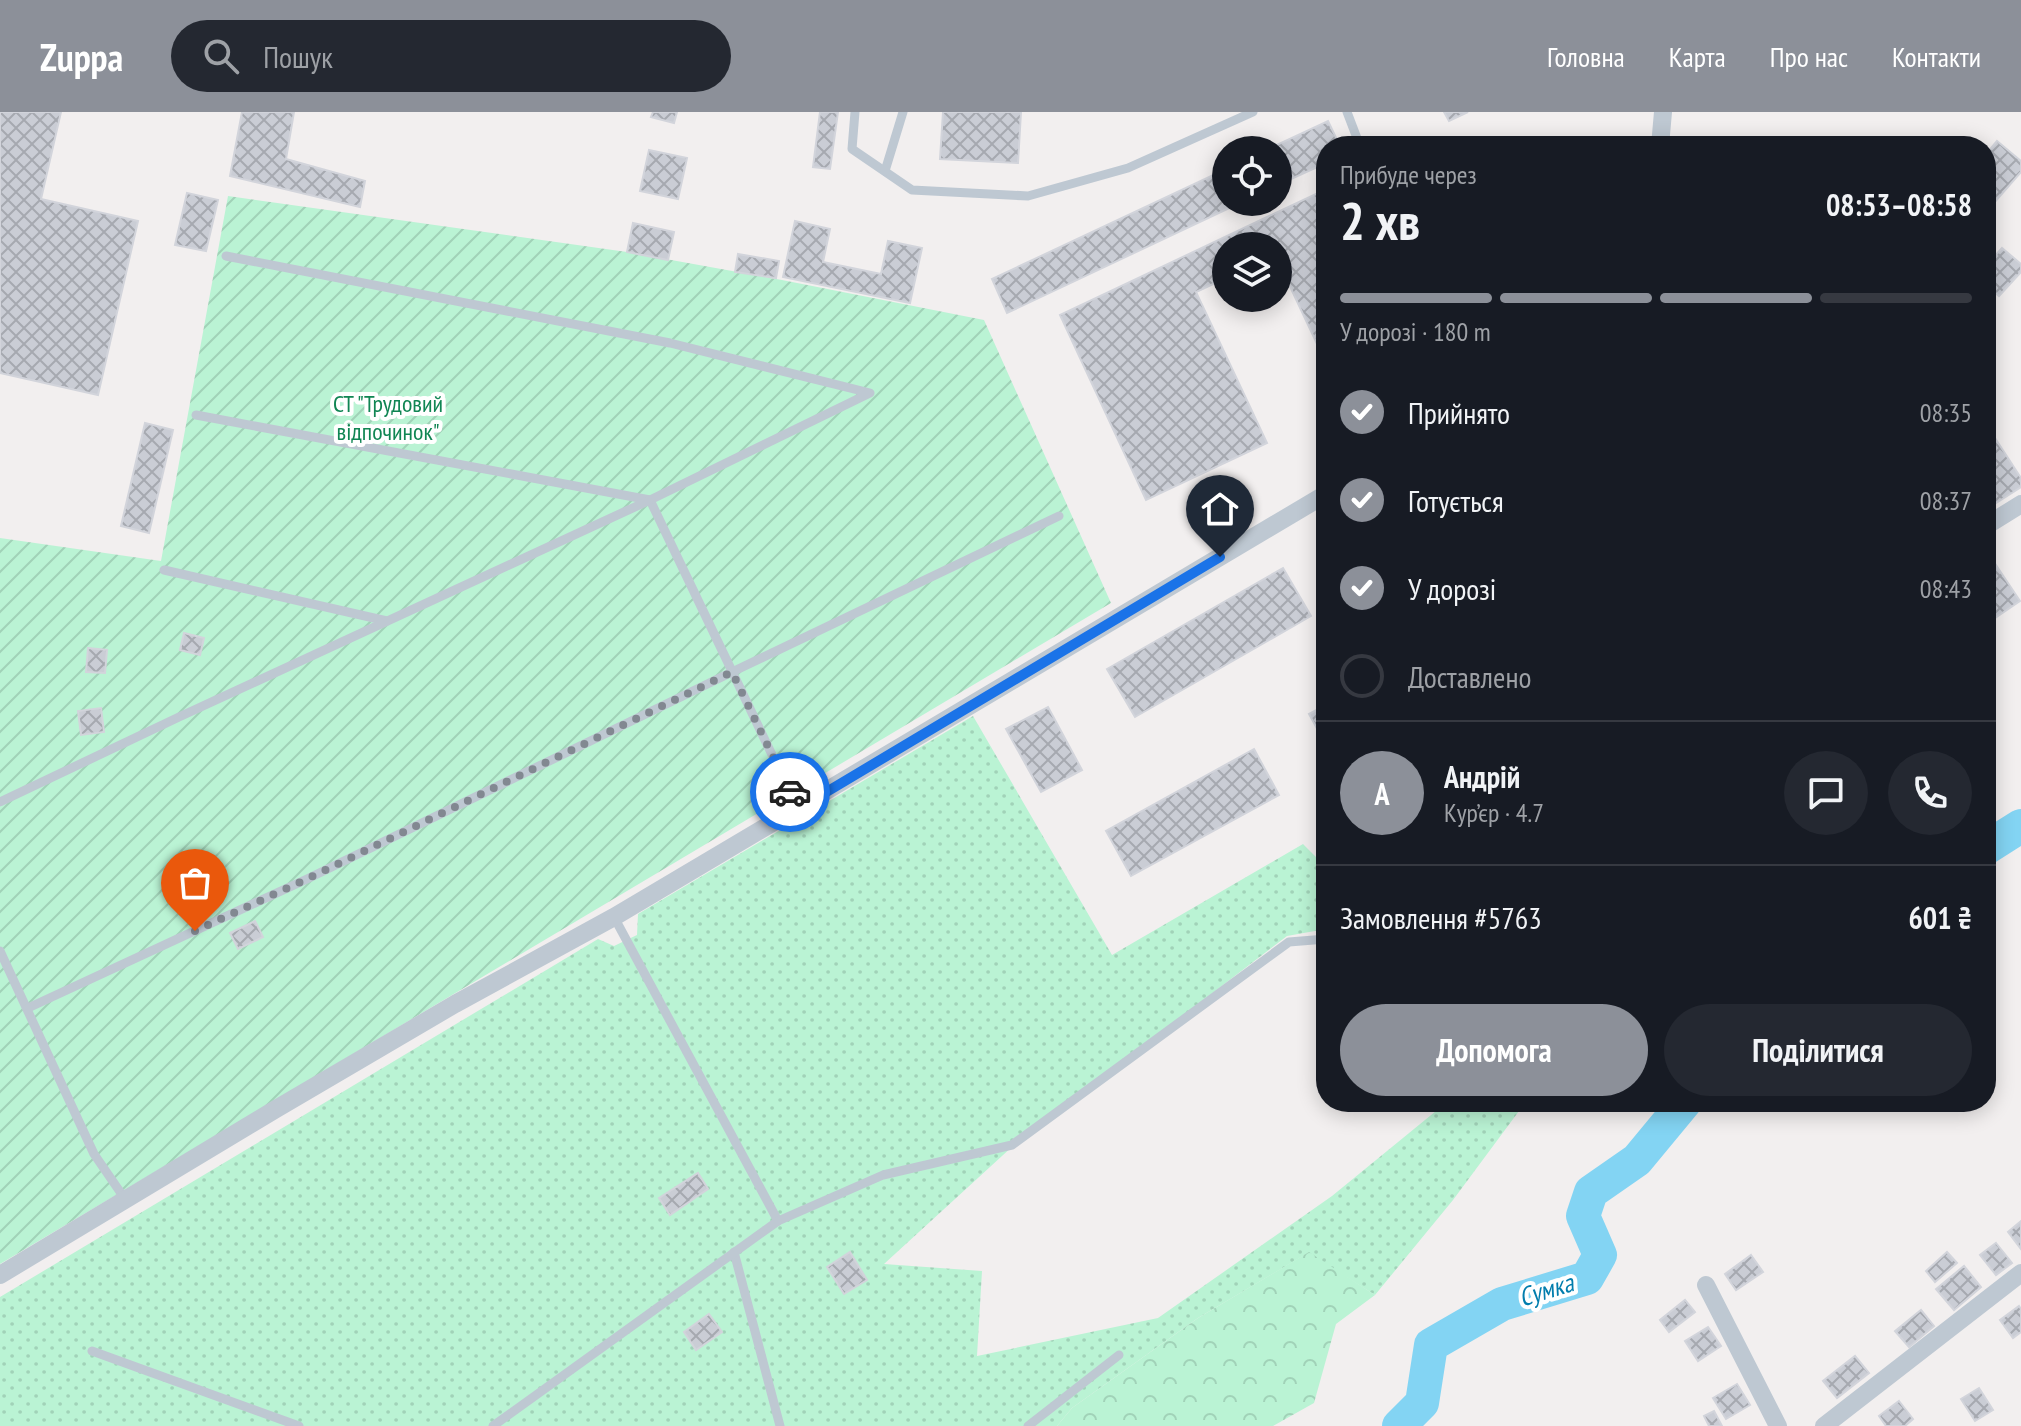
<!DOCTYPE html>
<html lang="uk">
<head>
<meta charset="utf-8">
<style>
  :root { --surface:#171b24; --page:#242831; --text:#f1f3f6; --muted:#9ea1a6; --line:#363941; --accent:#8c9099 }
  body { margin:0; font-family:"PT Sans Narrow",sans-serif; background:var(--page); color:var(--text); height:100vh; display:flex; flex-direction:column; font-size:30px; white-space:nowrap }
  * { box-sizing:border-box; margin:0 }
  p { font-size:26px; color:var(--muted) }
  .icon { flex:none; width:44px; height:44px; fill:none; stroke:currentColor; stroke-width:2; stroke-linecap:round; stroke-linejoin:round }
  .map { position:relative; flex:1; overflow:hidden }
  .details { position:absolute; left:1316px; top:24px; width:680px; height:976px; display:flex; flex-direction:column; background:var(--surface); border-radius:32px; box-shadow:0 4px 20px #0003 }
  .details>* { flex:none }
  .buttons { position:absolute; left:1212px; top:24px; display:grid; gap:16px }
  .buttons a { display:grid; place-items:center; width:80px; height:80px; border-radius:50%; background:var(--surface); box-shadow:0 4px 20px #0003; font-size:40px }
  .pin { position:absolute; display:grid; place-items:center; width:68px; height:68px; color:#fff; margin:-82px -34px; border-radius:50% 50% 50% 0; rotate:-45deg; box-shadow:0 0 8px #0007 }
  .pin .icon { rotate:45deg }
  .courier { position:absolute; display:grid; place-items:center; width:80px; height:80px; margin:-40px; border:6px solid #1a73e8; border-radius:50%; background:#fff; color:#222; box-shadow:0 2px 10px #0007 }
  .headline em { font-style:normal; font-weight:700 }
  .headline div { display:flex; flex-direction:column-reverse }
  .headline { display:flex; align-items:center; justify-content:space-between; height:136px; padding:0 24px }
  h1 { font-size:52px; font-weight:700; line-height:60px }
  .bar { display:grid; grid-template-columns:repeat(4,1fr); gap:12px 8px; align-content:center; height:96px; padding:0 24px }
  .bar i { height:10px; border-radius:6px; background:var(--line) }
  .bar .selected { background:var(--accent) }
  .bar p { grid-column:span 4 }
  .line { display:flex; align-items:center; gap:20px; padding:0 24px; border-top:2px solid var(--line) }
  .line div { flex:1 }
  .round { display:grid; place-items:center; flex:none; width:84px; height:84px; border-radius:42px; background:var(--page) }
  ol { padding:0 24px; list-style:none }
  li { display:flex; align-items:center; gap:24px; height:88px }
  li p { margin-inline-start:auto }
  li .icon { padding:8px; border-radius:50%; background:var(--accent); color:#fff; stroke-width:4 }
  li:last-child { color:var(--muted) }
  li i { width:44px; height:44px; border:4px solid var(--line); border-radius:50% }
  .primary-button { display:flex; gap:16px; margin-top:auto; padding:16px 24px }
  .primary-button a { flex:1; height:92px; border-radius:48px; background:var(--accent); color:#fff; font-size:32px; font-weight:700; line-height:92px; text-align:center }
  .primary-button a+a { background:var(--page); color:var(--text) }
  header { display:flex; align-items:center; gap:48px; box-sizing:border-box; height:112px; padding:0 40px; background:var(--accent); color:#fff }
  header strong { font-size:38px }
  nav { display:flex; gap:44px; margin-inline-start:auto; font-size:28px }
  .search { width:560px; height:72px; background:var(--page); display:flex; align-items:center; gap:20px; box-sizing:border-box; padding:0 28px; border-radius:44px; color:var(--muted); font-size:30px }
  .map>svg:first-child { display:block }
  .grass { fill:url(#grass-dots) }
  .forest { fill:url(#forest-crowns) }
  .garden { fill:url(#garden-furrows) }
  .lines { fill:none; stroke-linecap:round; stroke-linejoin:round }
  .river { stroke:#83d4f3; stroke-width:34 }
  .building { fill:url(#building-cross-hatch); stroke:#d2d4db; stroke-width:2 }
  .lane { stroke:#bec8d2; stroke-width:9 }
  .street { stroke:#bec8d2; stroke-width:18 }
  .done { stroke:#828891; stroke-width:8; stroke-dasharray:0 14.4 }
  .route { stroke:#1a73e8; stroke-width:10 }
  .labels { text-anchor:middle; stroke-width:8; stroke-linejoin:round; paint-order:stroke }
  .park-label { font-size:24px; fill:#108553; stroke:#fff }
  .water-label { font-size:26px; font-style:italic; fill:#027dad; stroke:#fff }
</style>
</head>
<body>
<header>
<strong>Zuppa</strong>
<div class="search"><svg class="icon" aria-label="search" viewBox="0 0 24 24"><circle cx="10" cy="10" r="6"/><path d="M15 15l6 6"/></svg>Пошук</div>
<nav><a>Головна</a><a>Карта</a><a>Про нас</a><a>Контакти</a></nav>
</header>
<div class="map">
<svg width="2021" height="1314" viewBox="0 0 2021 1314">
  <defs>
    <pattern id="grass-dots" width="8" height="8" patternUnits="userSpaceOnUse" patternTransform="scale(2)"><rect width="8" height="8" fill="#baf3d4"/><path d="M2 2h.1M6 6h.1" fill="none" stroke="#a1d2b8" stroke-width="1.8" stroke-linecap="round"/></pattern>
    <pattern id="forest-crowns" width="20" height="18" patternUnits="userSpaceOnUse" patternTransform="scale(2)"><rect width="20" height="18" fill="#baf3d4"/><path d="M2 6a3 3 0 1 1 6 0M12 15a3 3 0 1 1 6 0" fill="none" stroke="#a1d2b8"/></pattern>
    <pattern id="garden-furrows" width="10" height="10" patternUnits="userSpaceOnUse" patternTransform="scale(2)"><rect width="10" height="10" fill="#baf3d4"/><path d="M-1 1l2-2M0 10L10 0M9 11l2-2" fill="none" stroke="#a1d2b8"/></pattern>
    <pattern id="building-cross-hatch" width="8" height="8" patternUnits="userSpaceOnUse" patternTransform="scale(2)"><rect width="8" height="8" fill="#cacdd5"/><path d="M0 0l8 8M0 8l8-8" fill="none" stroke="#a6a9b0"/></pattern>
  </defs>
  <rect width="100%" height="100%" fill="#f2efef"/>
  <polygon class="grass" points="973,604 1112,843 1303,732 1318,747 1326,742 1326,817 1287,824 1014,1033 884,1152 982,1159 977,1244 1158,1206 1332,1084 1447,990 1514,990 1519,999 1453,1088 1375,1183 1308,1141 1198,1206 1072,1296 1057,1314 0,1314 0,1185 598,827 614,834 637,823 638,802"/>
  <polygon class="forest" points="1309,1140 1375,1183 1336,1212 1314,1291 1273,1314 1057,1314 1072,1296 1198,1206"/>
  <polygon class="garden" points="228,84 627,140 782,168 984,208 1111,491 0,1152 0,426 161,449"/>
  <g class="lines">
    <g class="river">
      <polyline points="1986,736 2021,714"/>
      <polyline points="1399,1314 1422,1291 1431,1233 1502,1192 1587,1166 1600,1143 1583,1104 1591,1080 1637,1048 1685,990"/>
    </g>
  </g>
  <g class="building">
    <polygon points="0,0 61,0 41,87 138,109 98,283 0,261"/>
    <polygon points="242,0 294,0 286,47 365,69 360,95 230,64"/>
    <polygon points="653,0 677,0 674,11 651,5"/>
    <polygon points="820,0 838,0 830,57 813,55"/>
    <polygon points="943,0 1021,0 1018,51 940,47"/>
    <polygon points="1444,0 1468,0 1449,9"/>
    <polygon points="1328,9 1340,34 1326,34 1326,51 1278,73 1278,38 1266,38"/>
    <polygon points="1997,29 2021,49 2021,60 1986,100 1986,42"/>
    <polygon points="649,38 687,46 678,87 640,79"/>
    <polygon points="1226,57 1226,90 1242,90 1007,201 992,167"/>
    <polygon points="1320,80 1326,94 1326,251 1278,149 1278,134 1226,134 1226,166 1196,180 1267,331 1146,388 1060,203"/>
    <polygon points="187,81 218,88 206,139 175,133"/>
    <polygon points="795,109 830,117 823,150 881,162 888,129 922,136 910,191 783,165"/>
    <polygon points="633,111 674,120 668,148 627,140"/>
    <polygon points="2002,136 2021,152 2021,160 1999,184 1986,173 1986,154"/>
    <polygon points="738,142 779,149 776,166 735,160"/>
    <polygon points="145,311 173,318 149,421 121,414"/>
    <polygon points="1995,326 2021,366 2021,375 1990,395 1986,389 1986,332"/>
    <polygon points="1996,453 2020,489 1992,508 1986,499 1986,460"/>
    <polygon points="1283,456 1311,504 1135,605 1107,557"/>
    <polygon points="184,521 204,526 200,543 180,538"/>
    <polygon points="88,536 107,538 105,561 86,560"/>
    <polygon points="1326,593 1326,633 1309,602"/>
    <polygon points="1048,595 1082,658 1041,680 1006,617"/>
    <polygon points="101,596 104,620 81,623 78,599"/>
    <polygon points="1254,637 1279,683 1131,764 1106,719"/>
    <polygon points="255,809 263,825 238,837 230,821"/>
    <polygon points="698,1061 708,1077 670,1103 659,1086"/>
    <polygon points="2021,1109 2021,1137 2008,1120"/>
    <polygon points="1996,1131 2012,1151 1996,1163 1980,1143"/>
    <polygon points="850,1140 867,1168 844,1182 827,1155"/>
    <polygon points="1947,1140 1957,1151 1935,1170 1926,1159"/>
    <polygon points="1751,1143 1763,1160 1736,1178 1725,1162"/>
    <polygon points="1964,1154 1981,1175 1954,1198 1936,1177"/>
    <polygon points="1685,1188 1695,1200 1669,1220 1660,1208"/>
    <polygon points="2019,1194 2021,1197 2021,1220 2013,1226 2000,1208"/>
    <polygon points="1921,1198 1934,1214 1909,1235 1895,1219"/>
    <polygon points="709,1202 722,1220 696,1238 684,1220"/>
    <polygon points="1708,1215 1721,1234 1698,1249 1685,1229"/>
    <polygon points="1855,1244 1869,1261 1837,1286 1823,1269"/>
    <polygon points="1737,1272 1750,1293 1726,1307 1713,1286"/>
    <polygon points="1979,1276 1993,1298 1975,1309 1961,1287"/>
    <polygon points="1899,1289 1913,1307 1905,1314 1886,1314 1879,1304"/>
    <polygon points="1714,1299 1722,1314 1709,1314 1704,1304"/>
  </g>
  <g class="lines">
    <g class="lane">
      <polyline points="855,0 852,37 912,78 1028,84 1128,56 1253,0"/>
      <polyline points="1347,0 1360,34"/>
      <polyline points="885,59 903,0"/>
      <polyline points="196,303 650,388 798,697"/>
      <polyline points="164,458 387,509"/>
      <polyline points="0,690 179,605 650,388 870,281 670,231 226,144"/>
      <polyline points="614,805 778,1109"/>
      <polyline points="0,839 94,1042 125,1087"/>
      <polyline points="28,896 307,767 732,560 1059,404"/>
      <polyline points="734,1140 780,1314"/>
      <polyline points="92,1239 299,1314"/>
      <polyline points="493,1314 778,1109 883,1063 1012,1033 1289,830 1326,827"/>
      <polyline points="1028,1314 1119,1243"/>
    </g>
    <g class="street">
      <polyline points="1660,34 1663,0"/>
      <polyline points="1986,414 2021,392"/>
      <polyline points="0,1163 276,997 455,892 614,805 1326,382"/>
      <polyline points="1706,1173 1778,1314"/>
      <polyline points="1824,1314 2021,1161"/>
    </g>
  </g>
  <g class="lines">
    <polyline class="done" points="195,819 307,767 732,560 790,680"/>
    <polyline class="route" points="790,680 798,697 1220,445"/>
  </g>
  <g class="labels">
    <g class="park-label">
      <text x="388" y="300">СТ "Трудовий<tspan x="388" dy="28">відпочинок"</tspan></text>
    </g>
    <g class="water-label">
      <text transform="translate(1546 1178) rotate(-17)" y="9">Сумка</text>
    </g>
  </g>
</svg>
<div class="buttons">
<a><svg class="icon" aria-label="locate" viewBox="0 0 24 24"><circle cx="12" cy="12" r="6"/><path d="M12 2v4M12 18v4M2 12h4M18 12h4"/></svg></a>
<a><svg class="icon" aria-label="layers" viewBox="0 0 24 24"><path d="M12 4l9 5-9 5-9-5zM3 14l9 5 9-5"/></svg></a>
</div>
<div class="pin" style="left:195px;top:819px;background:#ea580c"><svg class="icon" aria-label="bag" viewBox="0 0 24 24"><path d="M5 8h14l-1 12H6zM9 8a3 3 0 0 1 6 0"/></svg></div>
<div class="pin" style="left:1220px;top:445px;background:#1f2937"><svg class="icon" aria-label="home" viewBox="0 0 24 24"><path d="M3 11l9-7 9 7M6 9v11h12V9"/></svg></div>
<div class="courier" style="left:790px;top:680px"><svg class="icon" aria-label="car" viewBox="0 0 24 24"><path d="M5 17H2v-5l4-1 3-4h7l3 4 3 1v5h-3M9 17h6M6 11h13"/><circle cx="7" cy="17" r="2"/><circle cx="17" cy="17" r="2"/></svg></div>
<section class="details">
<div class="headline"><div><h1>2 хв</h1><p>Прибуде через</p></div><em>08:53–08:58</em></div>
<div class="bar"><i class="selected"></i><i class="selected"></i><i class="selected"></i><i></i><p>У дорозі · 180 m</p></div>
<ol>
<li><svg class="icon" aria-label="check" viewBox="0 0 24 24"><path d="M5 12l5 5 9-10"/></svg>Прийнято<p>08:35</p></li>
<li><svg class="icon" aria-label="check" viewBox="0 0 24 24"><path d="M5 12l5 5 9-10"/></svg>Готується<p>08:37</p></li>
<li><svg class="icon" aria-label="check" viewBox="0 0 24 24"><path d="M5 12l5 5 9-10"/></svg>У дорозі<p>08:43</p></li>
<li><i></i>Доставлено</li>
</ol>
<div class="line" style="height:144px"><b class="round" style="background:var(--accent);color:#fff">А</b><div><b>Андрій</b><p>Кур’єр · 4.7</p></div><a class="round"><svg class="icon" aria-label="chat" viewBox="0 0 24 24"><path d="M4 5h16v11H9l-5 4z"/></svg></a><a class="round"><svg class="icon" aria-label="phone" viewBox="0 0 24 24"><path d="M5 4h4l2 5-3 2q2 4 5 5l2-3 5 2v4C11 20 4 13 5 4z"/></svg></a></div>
<div class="line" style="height:104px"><div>Замовлення #5763</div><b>601 ₴</b></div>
<div class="primary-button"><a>Допомога</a><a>Поділитися</a></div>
</section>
</div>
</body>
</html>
